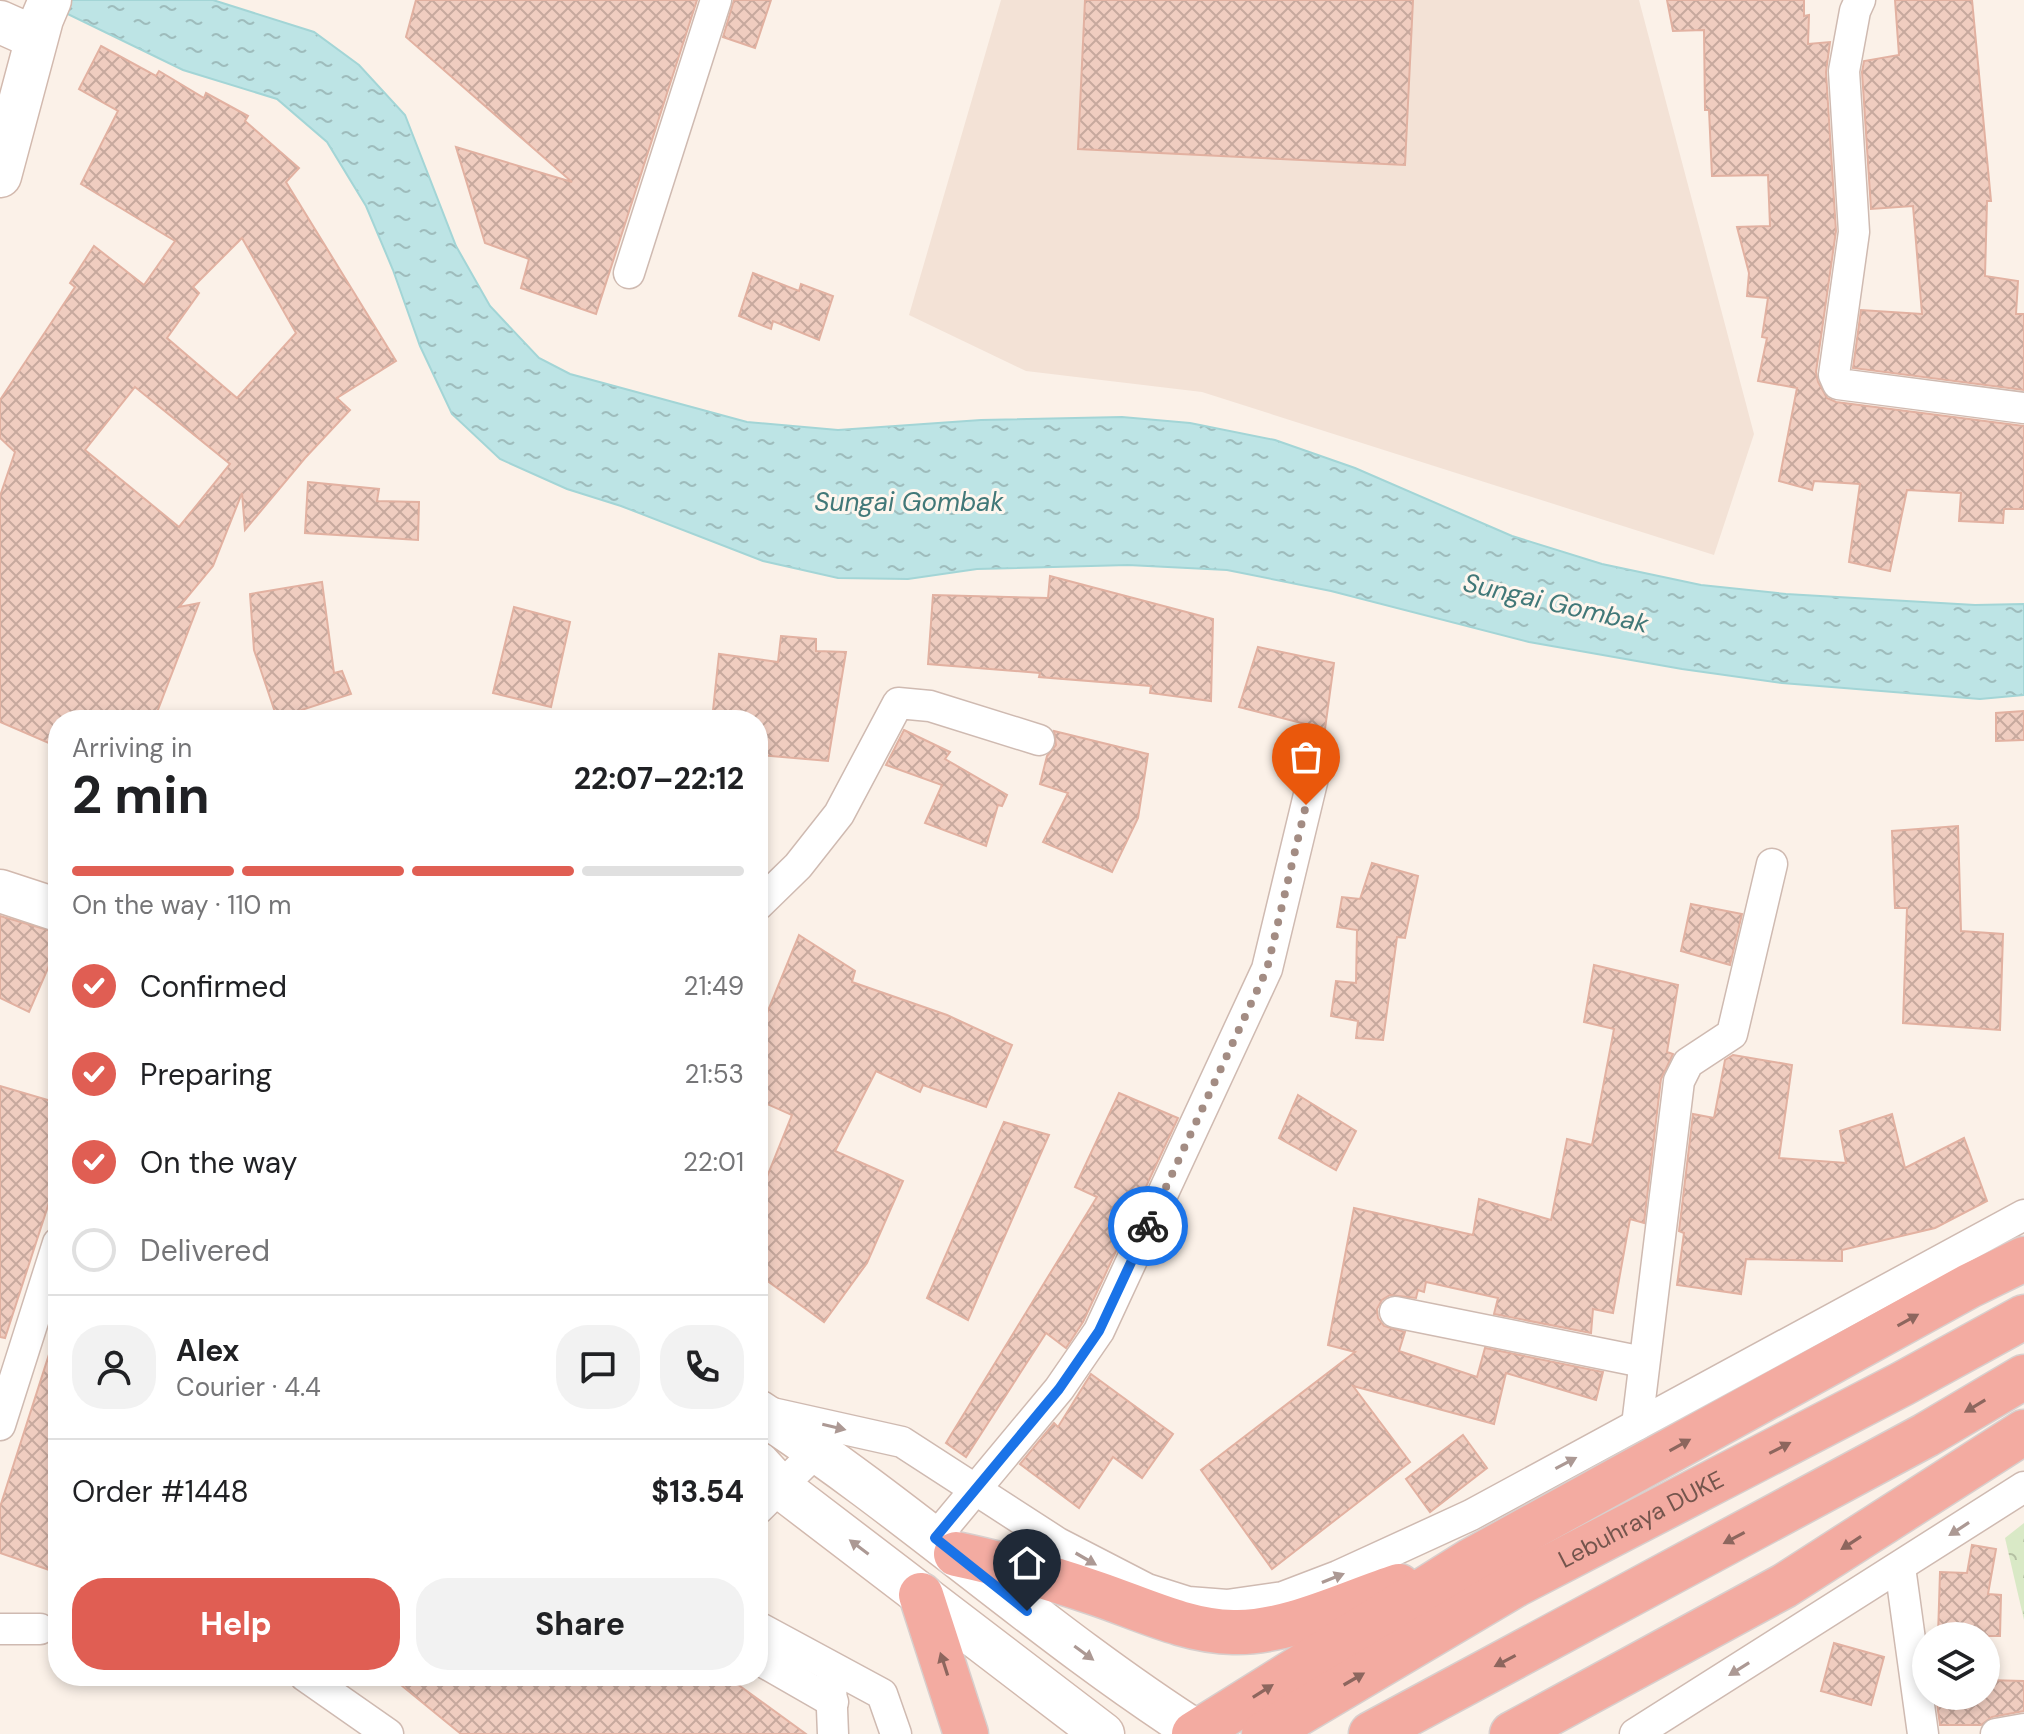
<!DOCTYPE html>
<html lang="en">
<head>
<meta charset="utf-8">
<style>
  :root { --surface:#fff; --page:#f2f2f2; --text:#202124; --muted:#757577; --line:#e0e0e0; --accent:#e05e53 }
  body { margin:0; font-family:"DM Sans",sans-serif; background:var(--page); color:var(--text); height:100vh; display:flex; flex-direction:column; font-size:30px; white-space:nowrap }
  * { box-sizing:border-box; margin:0 }
  p { font-size:26px; color:var(--muted) }
  .icon { flex:none; width:44px; height:44px; fill:none; stroke:currentColor; stroke-width:2; stroke-linecap:round; stroke-linejoin:round }
  .map { position:relative; flex:1; overflow:hidden }
  .drawer { position:absolute; left:48px; top:710px; width:720px; height:976px; display:flex; flex-direction:column; background:var(--surface); border-radius:32px; box-shadow:0 4px 12px #0003 }
  .drawer>* { flex:none }
  .tools { position:absolute; left:1912px; top:1622px; display:grid; gap:16px }
  .tools a { display:grid; place-items:center; width:88px; height:88px; border-radius:50%; background:var(--surface); box-shadow:0 4px 12px #0003; font-size:40px }
  .pin { position:absolute; display:grid; place-items:center; width:68px; height:68px; color:#fff; margin:-82px -34px; border-radius:50% 50% 50% 0; rotate:-45deg; box-shadow:0 0 8px #0007 }
  .pin .icon { rotate:45deg }
  .courier { position:absolute; display:grid; place-items:center; width:80px; height:80px; margin:-40px; border:6px solid #1a73e8; border-radius:50%; background:#fff; color:#222; box-shadow:0 2px 10px #0007 }
  .headline em { font-style:normal; font-weight:700 }
  .headline div { display:flex; flex-direction:column-reverse }
  .headline { display:flex; align-items:center; justify-content:space-between; height:136px; padding:0 24px }
  h1 { font-size:52px; font-weight:700; line-height:60px }
  .bar { display:grid; grid-template-columns:repeat(4,1fr); gap:12px 8px; align-content:center; height:96px; padding:0 24px }
  .bar i { height:10px; border-radius:6px; background:var(--line) }
  .bar .active { background:var(--accent) }
  .bar p { grid-column:span 4 }
  .line { display:flex; align-items:center; gap:20px; padding:0 24px; border-top:2px solid var(--line) }
  .line div { flex:1 }
  .round { display:grid; place-items:center; flex:none; width:84px; height:84px; border-radius:32px; background:var(--page) }
  ol { padding:0 24px; list-style:none }
  li { display:flex; align-items:center; gap:24px; height:88px }
  li p { margin-inline-start:auto }
  li .icon { padding:8px; border-radius:50%; background:var(--accent); color:#fff; stroke-width:4 }
  li:last-child { color:var(--muted) }
  li i { width:44px; height:44px; border:4px solid var(--line); border-radius:50% }
  .button { display:flex; gap:16px; margin-top:auto; padding:16px 24px }
  .button a { flex:1; height:92px; border-radius:32px; background:var(--accent); color:#fff; font-size:32px; font-weight:700; line-height:92px; text-align:center }
  .button a+a { background:var(--page); color:var(--text) }
  .map>svg:first-child { display:block }
  .residential { fill:#f3e2d6 }
  .forest { fill:url(#forest-crowns) }
  .water { fill:url(#water-ripples); stroke:#a3d5d6; stroke-width:2 }
  .building { fill:url(#building-cross-hatch); stroke:#e2b1a1; stroke-width:2; fill-rule:evenodd }
  .lines { fill:none; stroke-linecap:round; stroke-linejoin:round }
  .street-casing { stroke:#cfbab1; stroke-width:33 }
  .secondary-casing { stroke:#d2b9ae; stroke-width:45 }
  .highway-casing { stroke:#d8cfcd; stroke-width:47 }
  .street { stroke:#fff; stroke-width:30 }
  .secondary { stroke:#fff; stroke-width:42 }
  .highway { stroke:#f3aba1; stroke-width:44 }
  .oneway { fill:#8d665e }
  .oneway2 { fill:#ac9994 }
  .done { stroke:#a38c83; stroke-width:8; stroke-dasharray:0 14.4 }
  .route { stroke:#1a73e8; stroke-width:10 }
  .labels { text-anchor:middle; stroke-width:6; stroke-linejoin:round; paint-order:stroke }
  .street-label { font-size:24px; fill:#74554d; stroke:#fef6ee }
  .water-label { font-size:26px; font-style:italic; fill:#417878; stroke:#fef6ee }
</style>
</head>
<body>
<div class="map">
<svg width="2024" height="1734" viewBox="0 0 2024 1734">
  <defs>
    <pattern id="forest-crowns" width="20" height="18" patternUnits="userSpaceOnUse" patternTransform="scale(2)"><rect width="20" height="18" fill="#d9e9c6"/><path d="M2 6a3 3 0 1 1 6 0M12 15a3 3 0 1 1 6 0" fill="none" stroke="#b5c0a3"/></pattern>
    <pattern id="water-ripples" width="26" height="14" patternUnits="userSpaceOnUse" patternTransform="scale(2)"><rect width="26" height="14" fill="#bde4e5"/><path d="M2 4q2-2 4 0t4 0M15 11q2-2 4 0t4 0" fill="none" stroke="#9ebcbc"/></pattern>
    <pattern id="building-cross-hatch" width="8" height="8" patternUnits="userSpaceOnUse" patternTransform="scale(2)"><rect width="8" height="8" fill="#f0cdc0"/><path d="M0 0l8 8M0 8l8-8" fill="none" stroke="#c7a99e"/></pattern>
  </defs>
  <rect width="100%" height="100%" fill="#fbf1e8"/>
  <polygon class="residential" points="1001,0 1639,0 1754,434 1714,555 1202,392 1026,371 909,315"/>
  <polygon class="forest" points="2024,1523 2024,1620 2005,1538"/>
  <polygon class="water" points="39,0 213,0 314,32 359,65 405,115 456,246 490,306 539,358 570,374 747,422 838,430 981,420 1122,417 1190,423 1275,440 1355,468 1512,536 1602,564 1701,585 1786,594 1975,605 2024,604 2024,695 1980,699 1782,683 1682,669 1529,642 1331,591 1227,570 1128,565 977,569 908,579 838,578 763,561 621,506 567,489 500,459 452,414 420,346 393,270 366,206 327,142 277,99 183,70"/>
  <g class="building">
    <polygon points="416,0 697,0 596,314 521,288 529,259 485,243 456,147 572,182 406,37"/>
    <polygon points="734,0 771,0 755,48 723,37"/>
    <polygon points="1085,0 1413,0 1405,165 1078,149"/>
    <polygon points="1667,0 1804,0 1804,16 1809,15 1808,44 1830,42 1826,72 1836,231 1816,372 1818,382 1827,398 1836,402 2024,426 2024,509 2004,509 2003,523 1959,521 1961,493 1907,490 1890,571 1849,562 1860,484 1814,481 1812,490 1779,481 1797,388 1758,381 1767,338 1762,337 1768,298 1747,296 1749,273 1737,227 1770,226 1768,175 1712,176 1709,110 1705,110 1704,30 1673,31"/>
    <polygon points="1895,0 1972,0 1991,201 1987,201 1985,276 2018,281 2016,314 2024,314 2024,390 1853,368 1861,310 1922,314 1913,206 1871,209 1862,72 1864,61 1899,55"/>
    <path d="M101,46L156,76L159,71L204,98L206,93L248,116L245,121L299,168L286,182L396,361L337,398L350,410L305,458L245,530L242,493L213,566L179,607L199,603L154,720H58V747L0,722V496L15,452L0,438V400L75,287L70,283L94,246L144,285L175,241L81,184L118,111L79,89ZM242,238L296,333L237,398L167,338L199,293L193,287ZM135,387L230,464L179,527L85,450Z"/>
    <polygon points="753,273 799,291 801,284 833,296 819,340 773,321 771,329 739,316"/>
    <polygon points="308,482 379,489 377,501 419,502 418,540 305,533"/>
    <polygon points="1050,576 1213,619 1211,701 1150,693 1151,686 1039,677 1040,673 928,664 933,595 1048,598"/>
    <polygon points="322,582 334,673 342,671 351,694 277,718 254,650 250,594"/>
    <polygon points="514,607 570,622 551,707 493,693"/>
    <polygon points="781,636 816,639 816,651 846,652 828,761 758,755 758,720 712,720 719,654 778,662"/>
    <polygon points="1258,647 1334,663 1325,729 1239,707"/>
    <polygon points="2024,711 2024,740 1996,741 1996,713"/>
    <polygon points="904,730 950,752 945,759 1007,795 1002,806 998,805 986,846 925,823 942,785 886,765"/>
    <polygon points="1054,731 1148,754 1138,818 1112,872 1043,842 1068,793 1040,784 1047,756 1056,745"/>
    <polygon points="1958,826 1961,931 2003,934 2000,1030 1903,1023 1907,908 1895,908 1892,831"/>
    <polygon points="1372,863 1418,876 1405,938 1397,937 1383,1040 1356,1038 1358,1021 1331,1016 1336,981 1356,983 1357,930 1337,927 1342,897 1360,899"/>
    <polygon points="1691,904 1742,914 1730,965 1681,951"/>
    <polygon points="0,916 58,933 58,945 29,1012 0,998"/>
    <polygon points="799,935 855,971 852,982 947,1015 1012,1045 986,1107 923,1085 920,1092 876,1071 835,1151 903,1181 867,1263 824,1322 758,1274 758,1199 792,1115 758,1100 758,1035"/>
    <polygon points="1594,965 1678,985 1667,1052 1673,1054 1661,1079 1644,1223 1630,1219 1613,1313 1593,1309 1591,1333 1494,1314 1498,1298 1426,1282 1424,1292 1418,1290 1416,1298 1390,1295 1382,1300 1377,1309 1378,1318 1384,1326 1405,1332 1399,1351 1477,1377 1485,1348 1603,1372 1596,1400 1506,1373 1494,1424 1353,1386 1410,1462 1272,1569 1201,1470 1355,1352 1328,1345 1354,1208 1473,1235 1479,1199 1551,1220 1567,1139 1592,1145 1614,1029 1584,1022"/>
    <polygon points="1733,1055 1792,1065 1779,1158 1846,1163 1840,1131 1892,1114 1905,1168 1964,1138 1987,1201 1935,1228 1842,1250 1842,1261 1746,1259 1741,1294 1677,1285 1684,1233 1679,1231 1693,1114 1714,1118 1725,1060"/>
    <polygon points="0,1086 58,1103 58,1175 5,1338 0,1337"/>
    <polygon points="1119,1093 1178,1118 1083,1322 1066,1348 1046,1333 966,1457 946,1443 1097,1197 1075,1187"/>
    <polygon points="1298,1095 1356,1131 1336,1170 1279,1138"/>
    <polygon points="1004,1122 1049,1135 968,1320 927,1298"/>
    <polygon points="53,1342 58,1343 58,1573 0,1553 0,1507"/>
    <polygon points="1091,1374 1173,1434 1142,1478 1113,1457 1079,1508 1020,1464 1054,1423 1058,1427"/>
    <polygon points="1463,1435 1487,1468 1430,1512 1406,1479"/>
    <polygon points="1972,1545 1996,1549 1988,1594 2001,1595 2000,1636 1938,1636 1940,1572 1967,1573"/>
    <polygon points="1834,1643 1884,1657 1871,1705 1821,1691"/>
    <polygon points="390,1676 726,1676 806,1734 461,1734"/>
    <polygon points="1986,1680 2024,1681 2024,1711 1992,1717 1981,1725 1940,1725 1936,1696 1986,1696"/>
  </g>
  <g class="lines">
    <defs>
      <g id="street">
        <polyline points="1860,0 1855,11 1844,71 1854,232 1834,375 1838,384 2024,408"/>
        <polyline points="629,273 716,0"/>
        <polyline points="758,905 798,866 839,814 898,703 930,706 1039,740"/>
        <polyline points="1395,1312 1643,1362"/>
        <polyline points="772,1413 902,1442 1058,1543 1147,1589 1188,1602 1227,1605 1283,1597 1338,1576 1471,1515 2024,1215"/>
        <polyline points="0,1425 58,1243"/>
        <polyline points="1637,1425 1679,1081 1688,1063 1732,1034 1772,864"/>
        <polyline points="758,1509 818,1450"/>
        <polyline points="935,1538 1059,1389 1099,1331 1267,969 1313,778"/>
        <polyline points="1900,1567 1923,1734"/>
        <polyline points="758,1627 882,1694 896,1734"/>
        <polyline points="0,1629 40,1629"/>
        <polyline points="758,1659 833,1702"/>
        <polyline points="305,1676 388,1734"/>
        <polyline points="831,1684 833,1734"/>
        <polyline points="1635,1734 2024,1487"/>
        <polyline points="1996,1734 2024,1729"/>
      </g>
      <g id="secondary">
        <polyline points="0,22 36,38"/>
        <polyline points="0,176 42,19 50,0"/>
        <polyline points="0,891 58,910"/>
        <path d="M758,1411C911,1511 1046,1636 1200,1734"/>
        <polyline points="758,1463 780,1487 1103,1734"/>
      </g>
      <g id="highway">
        <path d="M956,1554C1004,1564 1051,1578 1098,1594C1142,1609 1186,1631 1233,1632C1286,1634 1349,1602 1399,1586"/>
        <polyline points="921,1595 966,1734"/>
        <polyline points="1194,1734 1472,1560 1969,1286 2024,1259"/>
        <path id="s1" d="M1264,1734L1515,1585L1902,1384L2024,1317"/>
        <polyline points="1371,1734 1926,1435 2024,1377"/>
        <polyline points="1512,1734 1784,1586 2024,1432"/>
      </g>
    </defs>
    <use href="#street" class="street-casing"/>
    <use href="#secondary" class="secondary-casing"/>
    <use href="#highway" class="highway-casing"/>
    <use href="#street" class="street"/>
    <use href="#secondary" class="secondary"/>
    <use href="#highway" class="highway"/>
  </g>
  <defs><path id="oneway-solid" d="M-6-.8H1V-3.2L6.5 0L1 3.2V.8H-6Z" transform="scale(2)"/></defs>
  <g class="oneway">
    <use href="#oneway-solid" transform="translate(1908 1320) rotate(-29)"/>
    <use href="#oneway-solid" transform="translate(1975 1406) rotate(149)"/>
    <use href="#oneway-solid" transform="translate(1680 1445) rotate(-29)"/>
    <use href="#oneway-solid" transform="translate(1780 1448) rotate(-27)"/>
    <use href="#oneway-solid" transform="translate(1734 1538) rotate(152)"/>
    <use href="#oneway-solid" transform="translate(1851 1543) rotate(147)"/>
    <use href="#oneway-solid" transform="translate(1505 1661) rotate(152)"/>
    <use href="#oneway-solid" transform="translate(944 1664) rotate(-108)"/>
    <use href="#oneway-solid" transform="translate(1354 1679) rotate(-30)"/>
    <use href="#oneway-solid" transform="translate(1263 1691) rotate(-32)"/>
  </g>
  <g class="oneway2">
    <use href="#oneway-solid" transform="translate(834 1427) rotate(13)"/>
    <use href="#oneway-solid" transform="translate(1566 1463) rotate(-28)"/>
    <use href="#oneway-solid" transform="translate(1959 1529) rotate(147)"/>
    <use href="#oneway-solid" transform="translate(859 1547) rotate(-143)"/>
    <use href="#oneway-solid" transform="translate(1086 1559) rotate(30)"/>
    <use href="#oneway-solid" transform="translate(1333 1578) rotate(-22)"/>
    <use href="#oneway-solid" transform="translate(1084 1653) rotate(36)"/>
    <use href="#oneway-solid" transform="translate(1739 1669) rotate(148)"/>
  </g>
  <g class="lines">
    <polyline class="done" points="1148,1226 1267,969 1306,805"/>
    <polyline class="route" points="1027,1611 935,1538 1059,1389 1099,1331 1148,1226"/>
  </g>
  <g class="labels">
    <g class="street-label">
      <text dy="8" stroke="none"><textPath href="#s1" startOffset="434">Lebuhraya DUKE</textPath></text>
    </g>
    <g class="water-label">
      <text x="909" y="511">Sungai Gombak</text>
      <text transform="translate(1556 603) rotate(13)" y="9">Sungai Gombak</text>
    </g>
  </g>
</svg>
<div class="tools">
<a><svg class="icon" aria-label="layers" viewBox="0 0 24 24"><path d="M12 4l9 5-9 5-9-5zM3 14l9 5 9-5"/></svg></a>
</div>
<div class="pin" style="left:1306px;top:805px;background:#ea580c"><svg class="icon" aria-label="bag" viewBox="0 0 24 24"><path d="M5 8h14l-1 12H6zM9 8a3 3 0 0 1 6 0"/></svg></div>
<div class="pin" style="left:1027px;top:1611px;background:#1f2937"><svg class="icon" aria-label="home" viewBox="0 0 24 24"><path d="M3 11l9-7 9 7M6 9v11h12V9"/></svg></div>
<div class="courier" style="left:1148px;top:1226px"><svg class="icon" aria-label="bike" viewBox="0 0 24 24"><circle cx="6" cy="16" r="4"/><circle cx="18" cy="16" r="4"/><path d="M6 16l4-8h5l3 8M10 8l3 8H6M13 5h3"/></svg></div>
<section class="drawer">
<div class="headline"><div><h1>2 min</h1><p>Arriving in</p></div><em>22:07–22:12</em></div>
<div class="bar"><i class="active"></i><i class="active"></i><i class="active"></i><i></i><p>On the way · 110 m</p></div>
<ol>
<li><svg class="icon" aria-label="check" viewBox="0 0 24 24"><path d="M5 12l5 5 9-10"/></svg>Confirmed<p>21:49</p></li>
<li><svg class="icon" aria-label="check" viewBox="0 0 24 24"><path d="M5 12l5 5 9-10"/></svg>Preparing<p>21:53</p></li>
<li><svg class="icon" aria-label="check" viewBox="0 0 24 24"><path d="M5 12l5 5 9-10"/></svg>On the way<p>22:01</p></li>
<li><i></i>Delivered</li>
</ol>
<div class="line" style="height:144px"><a class="round"><svg class="icon" aria-label="person" viewBox="0 0 24 24"><circle cx="12" cy="8" r="4"/><path d="M4 21q1-7 8-7t8 7"/></svg></a><div><b>Alex</b><p>Courier · 4.4</p></div><a class="round"><svg class="icon" aria-label="chat" viewBox="0 0 24 24"><path d="M4 5h16v11H9l-5 4z"/></svg></a><a class="round"><svg class="icon" aria-label="phone" viewBox="0 0 24 24"><path d="M5 4h4l2 5-3 2q2 4 5 5l2-3 5 2v4C11 20 4 13 5 4z"/></svg></a></div>
<div class="line" style="height:104px"><div>Order #1448</div><b>$13.54</b></div>
<div class="button"><a>Help</a><a>Share</a></div>
</section>
</div>
</body>
</html>
